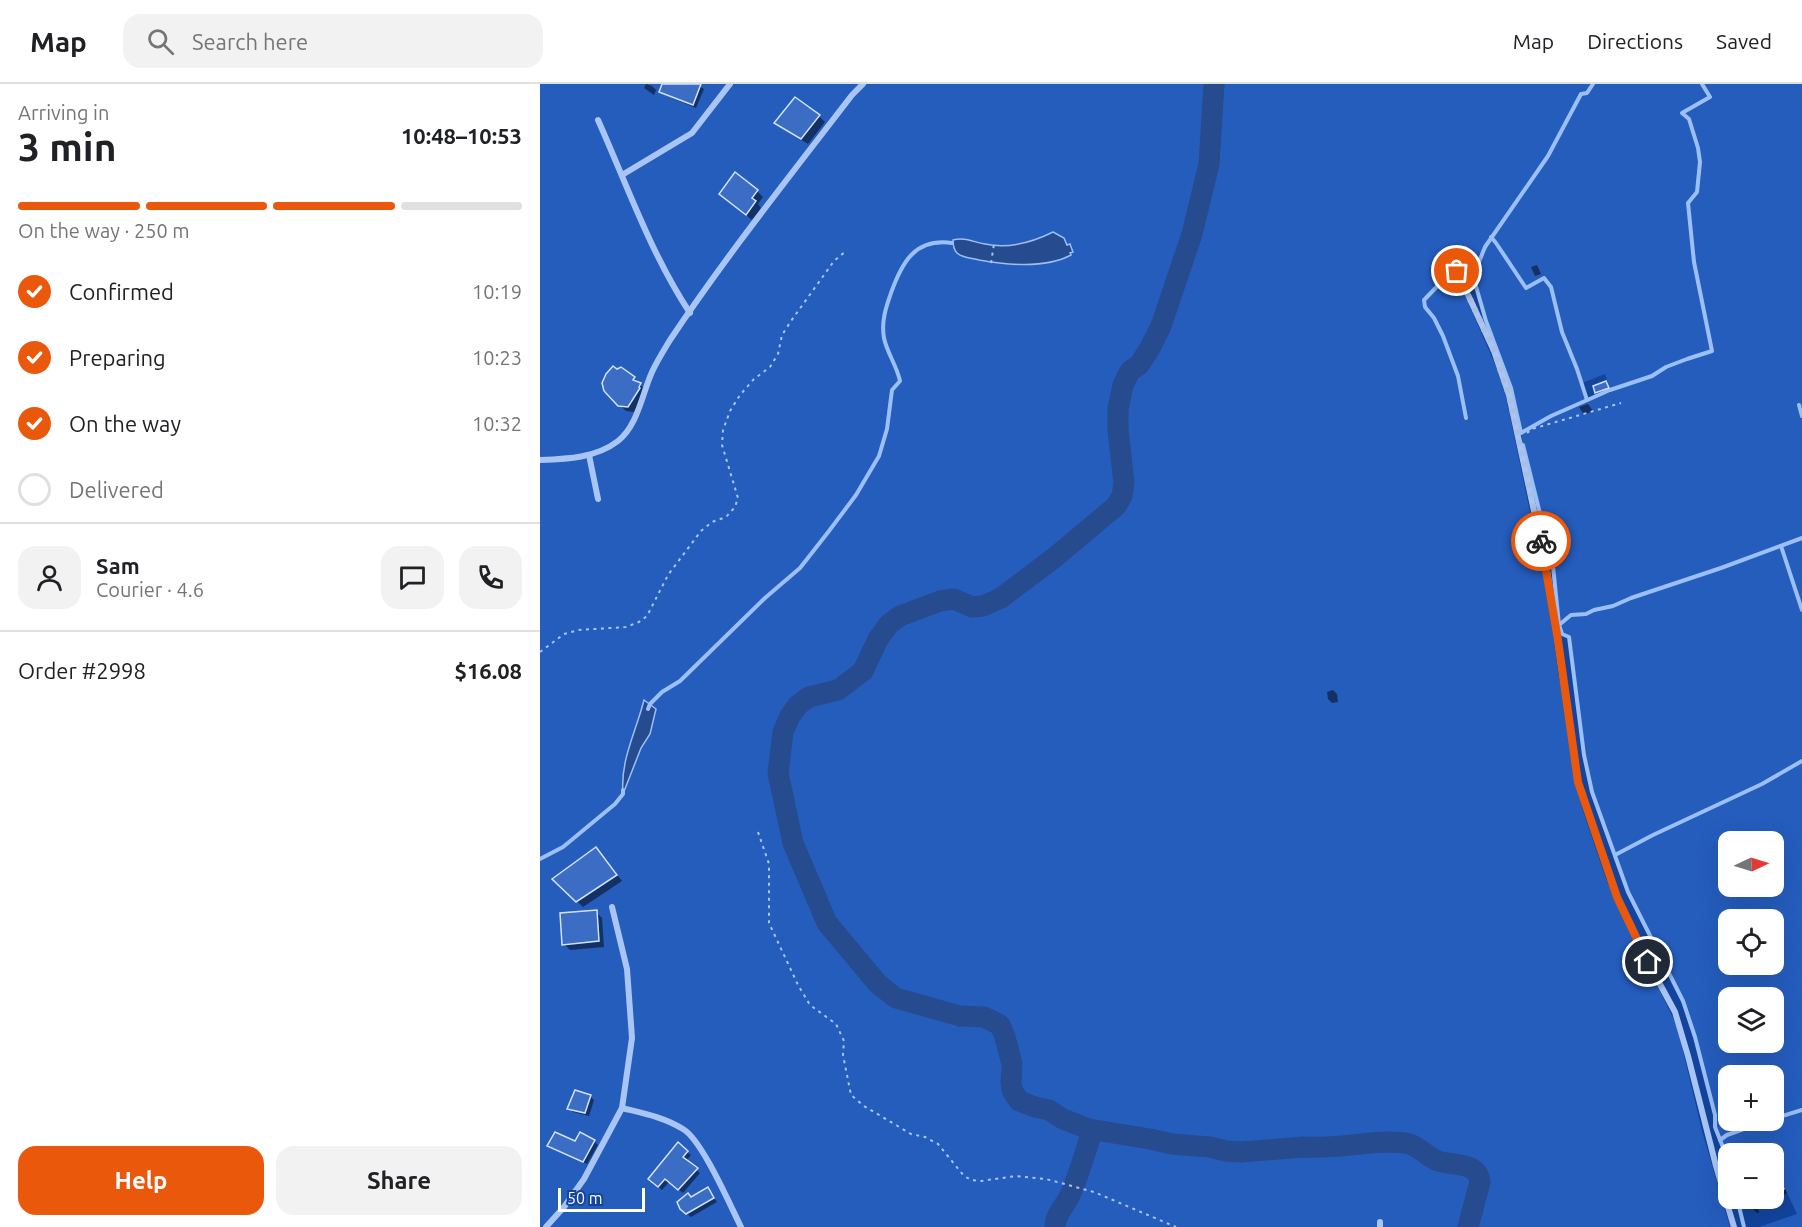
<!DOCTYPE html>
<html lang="en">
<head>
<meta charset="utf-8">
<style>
  :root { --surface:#fff; --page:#f2f2f2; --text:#202124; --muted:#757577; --line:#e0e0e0; --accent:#ea580c }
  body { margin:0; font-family:Ubuntu,sans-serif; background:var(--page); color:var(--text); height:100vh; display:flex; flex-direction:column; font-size:22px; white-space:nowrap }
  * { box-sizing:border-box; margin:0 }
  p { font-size:20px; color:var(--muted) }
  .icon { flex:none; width:33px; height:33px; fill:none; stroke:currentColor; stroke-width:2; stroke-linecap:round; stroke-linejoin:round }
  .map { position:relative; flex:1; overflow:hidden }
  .sheet { display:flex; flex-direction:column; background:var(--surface); width:540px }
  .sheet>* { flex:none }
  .needle { width:39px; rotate:86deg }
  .fabs { position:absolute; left:1178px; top:747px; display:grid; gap:12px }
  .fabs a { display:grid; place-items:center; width:66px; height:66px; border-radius:12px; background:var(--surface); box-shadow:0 6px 24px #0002; font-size:30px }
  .scale { position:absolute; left:18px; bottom:15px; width:87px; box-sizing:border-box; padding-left:6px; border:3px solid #fff; border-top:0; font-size:16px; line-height:21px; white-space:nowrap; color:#fff; -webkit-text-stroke:4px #12449e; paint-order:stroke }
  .pin { position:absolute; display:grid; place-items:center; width:51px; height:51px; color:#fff; margin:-26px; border:3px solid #fff; border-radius:50%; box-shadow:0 2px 6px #0007 }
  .courier { position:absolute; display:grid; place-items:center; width:60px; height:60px; margin:-30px; border:4px solid #ea580c; border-radius:50%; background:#fff; color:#222; box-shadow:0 2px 8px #0007 }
  .overview em { font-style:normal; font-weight:600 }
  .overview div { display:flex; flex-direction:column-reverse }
  .overview { display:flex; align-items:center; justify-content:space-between; height:102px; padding:0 18px }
  h1 { font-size:39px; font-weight:600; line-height:45px }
  .bar { display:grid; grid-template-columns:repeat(4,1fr); gap:9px 6px; align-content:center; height:72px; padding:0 18px }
  .bar i { height:8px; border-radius:4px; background:var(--line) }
  .bar .current { background:var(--accent) }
  .bar p { grid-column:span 4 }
  .line { display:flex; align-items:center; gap:15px; padding:0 18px; border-top:2px solid var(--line) }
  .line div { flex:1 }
  .round { display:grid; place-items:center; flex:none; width:63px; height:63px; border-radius:18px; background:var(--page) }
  ol { padding:0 18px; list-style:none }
  li { display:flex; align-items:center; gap:18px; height:66px }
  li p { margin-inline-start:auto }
  li .icon { padding:6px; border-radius:50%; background:var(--accent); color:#fff; stroke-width:4 }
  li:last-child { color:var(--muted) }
  li i { width:33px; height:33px; border:3px solid var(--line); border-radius:50% }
  .action { display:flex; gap:12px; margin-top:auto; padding:12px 18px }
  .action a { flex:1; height:69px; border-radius:18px; background:var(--accent); color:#fff; font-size:24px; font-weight:600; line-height:69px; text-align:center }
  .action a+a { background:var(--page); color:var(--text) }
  header { display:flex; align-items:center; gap:36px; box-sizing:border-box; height:84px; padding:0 30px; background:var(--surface); border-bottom:2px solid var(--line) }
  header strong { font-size:28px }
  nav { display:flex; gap:33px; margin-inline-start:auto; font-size:21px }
  .search { width:420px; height:54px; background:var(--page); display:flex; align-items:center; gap:15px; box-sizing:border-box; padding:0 21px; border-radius:18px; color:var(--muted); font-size:22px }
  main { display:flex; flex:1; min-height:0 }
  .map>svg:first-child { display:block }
  .green { fill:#255dbd; fill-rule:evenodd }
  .water { fill:#264b8f; stroke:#9bbff7; stroke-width:1.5 }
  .shadow { fill:#0007 }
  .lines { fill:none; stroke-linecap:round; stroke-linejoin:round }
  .stream { stroke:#9bbff7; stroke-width:4 }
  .river { stroke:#264b8f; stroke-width:21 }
  .building { fill:#3b6dc5; stroke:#d2e2fe; stroke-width:1.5 }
  .path { stroke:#a9c5f4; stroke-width:2; stroke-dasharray:3 4.5; stroke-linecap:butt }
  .street { stroke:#a9c5f4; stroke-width:6 }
  .done { stroke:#acbedd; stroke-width:6; stroke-dasharray:0 10.8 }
  .route { stroke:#ea580c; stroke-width:8 }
</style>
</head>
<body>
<header>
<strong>Map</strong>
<div class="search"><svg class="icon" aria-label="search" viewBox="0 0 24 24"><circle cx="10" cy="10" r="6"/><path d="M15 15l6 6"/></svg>Search here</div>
<nav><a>Map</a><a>Directions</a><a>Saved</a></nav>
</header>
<main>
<section class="sheet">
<div class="overview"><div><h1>3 min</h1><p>Arriving in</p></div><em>10:48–10:53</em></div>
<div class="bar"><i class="current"></i><i class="current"></i><i class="current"></i><i></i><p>On the way · 250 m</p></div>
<ol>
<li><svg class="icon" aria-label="check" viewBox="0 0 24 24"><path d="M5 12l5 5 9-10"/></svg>Confirmed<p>10:19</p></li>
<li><svg class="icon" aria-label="check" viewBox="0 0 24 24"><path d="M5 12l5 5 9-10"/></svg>Preparing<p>10:23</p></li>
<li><svg class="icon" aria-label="check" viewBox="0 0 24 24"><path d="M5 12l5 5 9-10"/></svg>On the way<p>10:32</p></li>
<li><i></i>Delivered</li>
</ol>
<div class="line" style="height:108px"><a class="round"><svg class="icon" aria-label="person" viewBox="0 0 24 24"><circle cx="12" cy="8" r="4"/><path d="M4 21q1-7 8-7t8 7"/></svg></a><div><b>Sam</b><p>Courier · 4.6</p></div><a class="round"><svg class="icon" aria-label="chat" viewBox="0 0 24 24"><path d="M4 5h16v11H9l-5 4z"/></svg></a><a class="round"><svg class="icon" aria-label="phone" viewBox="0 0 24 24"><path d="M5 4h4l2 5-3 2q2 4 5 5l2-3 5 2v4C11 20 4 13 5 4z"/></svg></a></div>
<div class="line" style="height:78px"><div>Order #2998</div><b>$16.08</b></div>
<div class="action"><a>Help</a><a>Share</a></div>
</section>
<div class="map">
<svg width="1262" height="1143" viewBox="0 0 1262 1143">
  <rect width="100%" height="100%" fill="#12449e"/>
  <path class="green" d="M0,0H1262V1143H1219L1257,1130L1233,1079V1070H1188V1076L1175,1043V1031L1155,953L1143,917L1088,808L1052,708L1044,671L1029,553L1022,550L1019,541L1013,482L997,421L992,393L986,379L976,319L966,288L946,237L927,175L914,186L963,299L1009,519L1018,587L1025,624L1031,675L1042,724L1066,795L1078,821L1137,942L1162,1047L1190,1143H0ZM1065,290L1070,306L1047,315L1042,299ZM1188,758H1233V802H1188ZM1188,836H1233V880H1188ZM1188,914H1233V958H1188ZM1188,992H1233V1036H1188Z"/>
  <g class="water">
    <path d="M513,148L524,154L527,161L530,160L533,168L530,169L531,171C505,185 467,181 439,176C433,174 422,174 417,169C414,166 413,161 413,156C425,153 433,158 445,160C469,165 491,159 513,148Z"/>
    <path d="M104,616L116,625L110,650L101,664L83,710C80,676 96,648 104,616Z"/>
  </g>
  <g class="shadow">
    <polygon points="106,0 112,2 116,6 114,11 104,4"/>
    <polygon points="124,0 156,0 164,5 156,24 125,11 121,7"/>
    <polygon points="279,32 285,38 268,60 242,44 236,38"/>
    <polygon points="217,107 223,113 218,120 221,124 212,136 181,110"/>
    <polygon points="997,181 1001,190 995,192 991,183"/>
    <polygon points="81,285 94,294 106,307 94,328 86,327 65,307 77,287"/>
    <polygon points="1066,299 1071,308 1060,312 1057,308"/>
    <polygon points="1048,320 1053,327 1044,331 1039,323"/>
    <polygon points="793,606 797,610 798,618 792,619 788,615 787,608"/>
    <polygon points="62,771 82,797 43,823 14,795"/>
    <polygon points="56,828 62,834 64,863 30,866 24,860"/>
    <polygon points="36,1008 51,1013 54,1016 49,1032 33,1028 29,1025"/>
    <polygon points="54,1057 58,1061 47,1080 13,1065 9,1061"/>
    <polygon points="147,1068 151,1071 146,1077 160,1089 143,1109 129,1098 122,1106 110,1095"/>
    <polygon points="1239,1095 1242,1099 1247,1109 1241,1112 1233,1099 1233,1098"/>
    <polygon points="168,1105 177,1118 151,1133 141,1125 152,1115"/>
    <polygon points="1211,1114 1228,1114 1230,1123 1218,1125 1219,1128 1217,1129 1213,1125"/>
  </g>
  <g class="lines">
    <g class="stream">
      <polyline points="1053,0 1047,9 1041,10 1008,72 945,163 939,178 935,199 946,237 971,304 981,349 1011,332 1070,306 1112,292 1126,283 1147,275 1172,267 1154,178 1148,119 1157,108 1160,78 1158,64 1149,35 1142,29 1170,13 1162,0"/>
      <polyline points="951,153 956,159 986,204 1004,194 1011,203 1022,248 1037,285 1047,316"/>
      <polyline points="1259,321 1262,332"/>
      <polyline points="926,334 918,292 903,252 894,234 885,223 884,216 914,185 927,174 935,198"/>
      <polyline points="983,361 1013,482 1019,541 1022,550 1029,553 1044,671 1052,708 1088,808 1143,917 1155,953 1175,1031 1175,1043 1188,1076"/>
      <polyline points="1241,462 1262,526"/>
      <polyline points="1019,541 1031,531 1046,530 1054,526 1073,522 1091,514 1181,484 1262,454"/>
      <path d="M108,625L110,620L122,608L140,597L225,514L260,484L289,447L316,411L339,372L347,345L352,306L360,297C357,282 347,269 344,254C341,238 346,223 351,209C362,178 375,154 412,159"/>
      <polyline points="1075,771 1113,751 1222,700 1262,677"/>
      <polyline points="0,775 23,763 75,720 83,710 83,706"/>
      <polyline points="1233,1035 1262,1026"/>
      <polyline points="1180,1056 1187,1051 1229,1036"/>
      <polyline points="1197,1114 1204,1143"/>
    </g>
    <g class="river">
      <path d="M674,0L669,80L652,150L621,242L610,264L599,281L590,287L583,301L578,325V346L584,399L582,412L576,422L514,474L461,514L443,522L432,523L414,515L400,517L360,532L349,540L338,555L323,587L298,606L269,613L258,621L250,632L243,648L238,689L253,759L287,839L338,900L356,914L420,932L444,933L460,941L465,953L472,980L471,998L472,1006L479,1017L495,1023L509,1026L523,1035L549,1045L610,1055L632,1060L670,1063L686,1067L701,1068L763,1063C791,1065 819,1059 847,1058C855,1058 862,1058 870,1060C880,1064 888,1073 898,1077C911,1082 938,1077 940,1098L928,1143"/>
      <path d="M515,1143C515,1129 526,1122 531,1109C539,1090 545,1070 551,1050L549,1045"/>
    </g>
  </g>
  <g class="building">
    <polygon points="122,0 161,0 153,21 119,8"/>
    <polygon points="255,13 280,31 261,55 234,39"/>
    <polygon points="195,88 218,106 212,114 216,117 206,131 179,110"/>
    <polygon points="73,282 77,285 81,283 95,293 93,296 101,299 99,303 100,304 88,323 78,322 64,307 62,299 66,290"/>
    <polygon points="1066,297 1069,304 1055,309 1053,302"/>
    <polygon points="56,763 77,791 36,818 12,795"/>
    <polygon points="57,826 59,857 22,861 20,829"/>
    <polygon points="35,1006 51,1011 45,1029 27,1025"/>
    <polygon points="15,1048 35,1057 40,1048 55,1056 43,1078 7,1062"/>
    <polygon points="138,1058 148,1067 143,1073 158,1084 138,1106 125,1095 118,1103 108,1095"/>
    <polygon points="1239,1093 1244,1105 1236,1109 1233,1103 1233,1096"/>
    <polygon points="168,1103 174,1114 146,1130 140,1125 137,1118 148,1109 151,1113"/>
  </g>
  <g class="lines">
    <g class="path">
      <polyline points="451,179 454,160"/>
      <polyline points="987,349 992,345 1081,319"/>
      <polyline points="0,568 24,550 39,546 86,543 99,538 107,532 128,491 161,447 172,438 186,433 195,423 198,414 182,361 183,346 190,327 200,311 214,295 230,283 238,270 242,251 251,237 294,177 306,167"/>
      <polyline points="218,748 229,780 229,839 258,901 270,921 296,940 304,957 303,971 311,1011 324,1022 371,1050 385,1053 398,1060 424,1092 431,1096 441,1097 476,1092 506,1095 554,1108 636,1143"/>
    </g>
    <g class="street">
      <path d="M58,36C87,101 111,170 150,229"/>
      <polyline points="82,91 152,49 190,0"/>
      <polyline points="917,187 954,267 969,311 1008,492 1038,698 1077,813 1108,878 1135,928 1148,972 1176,1082 1194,1143"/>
      <polyline points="49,371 58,415"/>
      <path d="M0,376C27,375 56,374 78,357C98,341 102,310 112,288C117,277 124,266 130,256C186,172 250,92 312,11L323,0"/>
      <path d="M82,1024C102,1029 124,1033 143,1045C162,1056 190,1121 201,1143"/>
      <polyline points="840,1138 840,1143"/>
      <polyline points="6,1143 24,1123 44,1095 82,1024 92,954 87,885 72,823"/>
    </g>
  </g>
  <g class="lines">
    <polyline class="done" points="917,187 954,267 969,311 1001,457"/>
    <polyline class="route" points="1001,457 1018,556 1038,698 1077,813 1108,878"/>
  </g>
</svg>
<div class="fabs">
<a><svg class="needle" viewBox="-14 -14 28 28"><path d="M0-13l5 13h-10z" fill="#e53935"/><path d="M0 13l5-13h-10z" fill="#757577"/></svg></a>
<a><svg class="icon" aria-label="locate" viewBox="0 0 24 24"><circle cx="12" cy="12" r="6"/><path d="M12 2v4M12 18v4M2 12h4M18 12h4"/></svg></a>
<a><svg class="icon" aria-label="layers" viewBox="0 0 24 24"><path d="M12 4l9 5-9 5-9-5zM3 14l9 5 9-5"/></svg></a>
<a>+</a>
<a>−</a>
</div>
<div class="scale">50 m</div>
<div class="pin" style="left:917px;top:187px;background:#ea580c"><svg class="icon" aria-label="bag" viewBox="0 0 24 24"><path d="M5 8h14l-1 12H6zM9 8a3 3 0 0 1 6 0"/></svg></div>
<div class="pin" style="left:1108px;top:878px;background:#1f2937"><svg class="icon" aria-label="home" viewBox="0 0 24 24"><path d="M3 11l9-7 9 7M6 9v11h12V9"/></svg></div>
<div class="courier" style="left:1001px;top:457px"><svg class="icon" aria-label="bike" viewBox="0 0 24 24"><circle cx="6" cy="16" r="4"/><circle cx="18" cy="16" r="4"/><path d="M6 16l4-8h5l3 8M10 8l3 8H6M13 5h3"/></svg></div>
</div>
</main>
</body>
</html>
